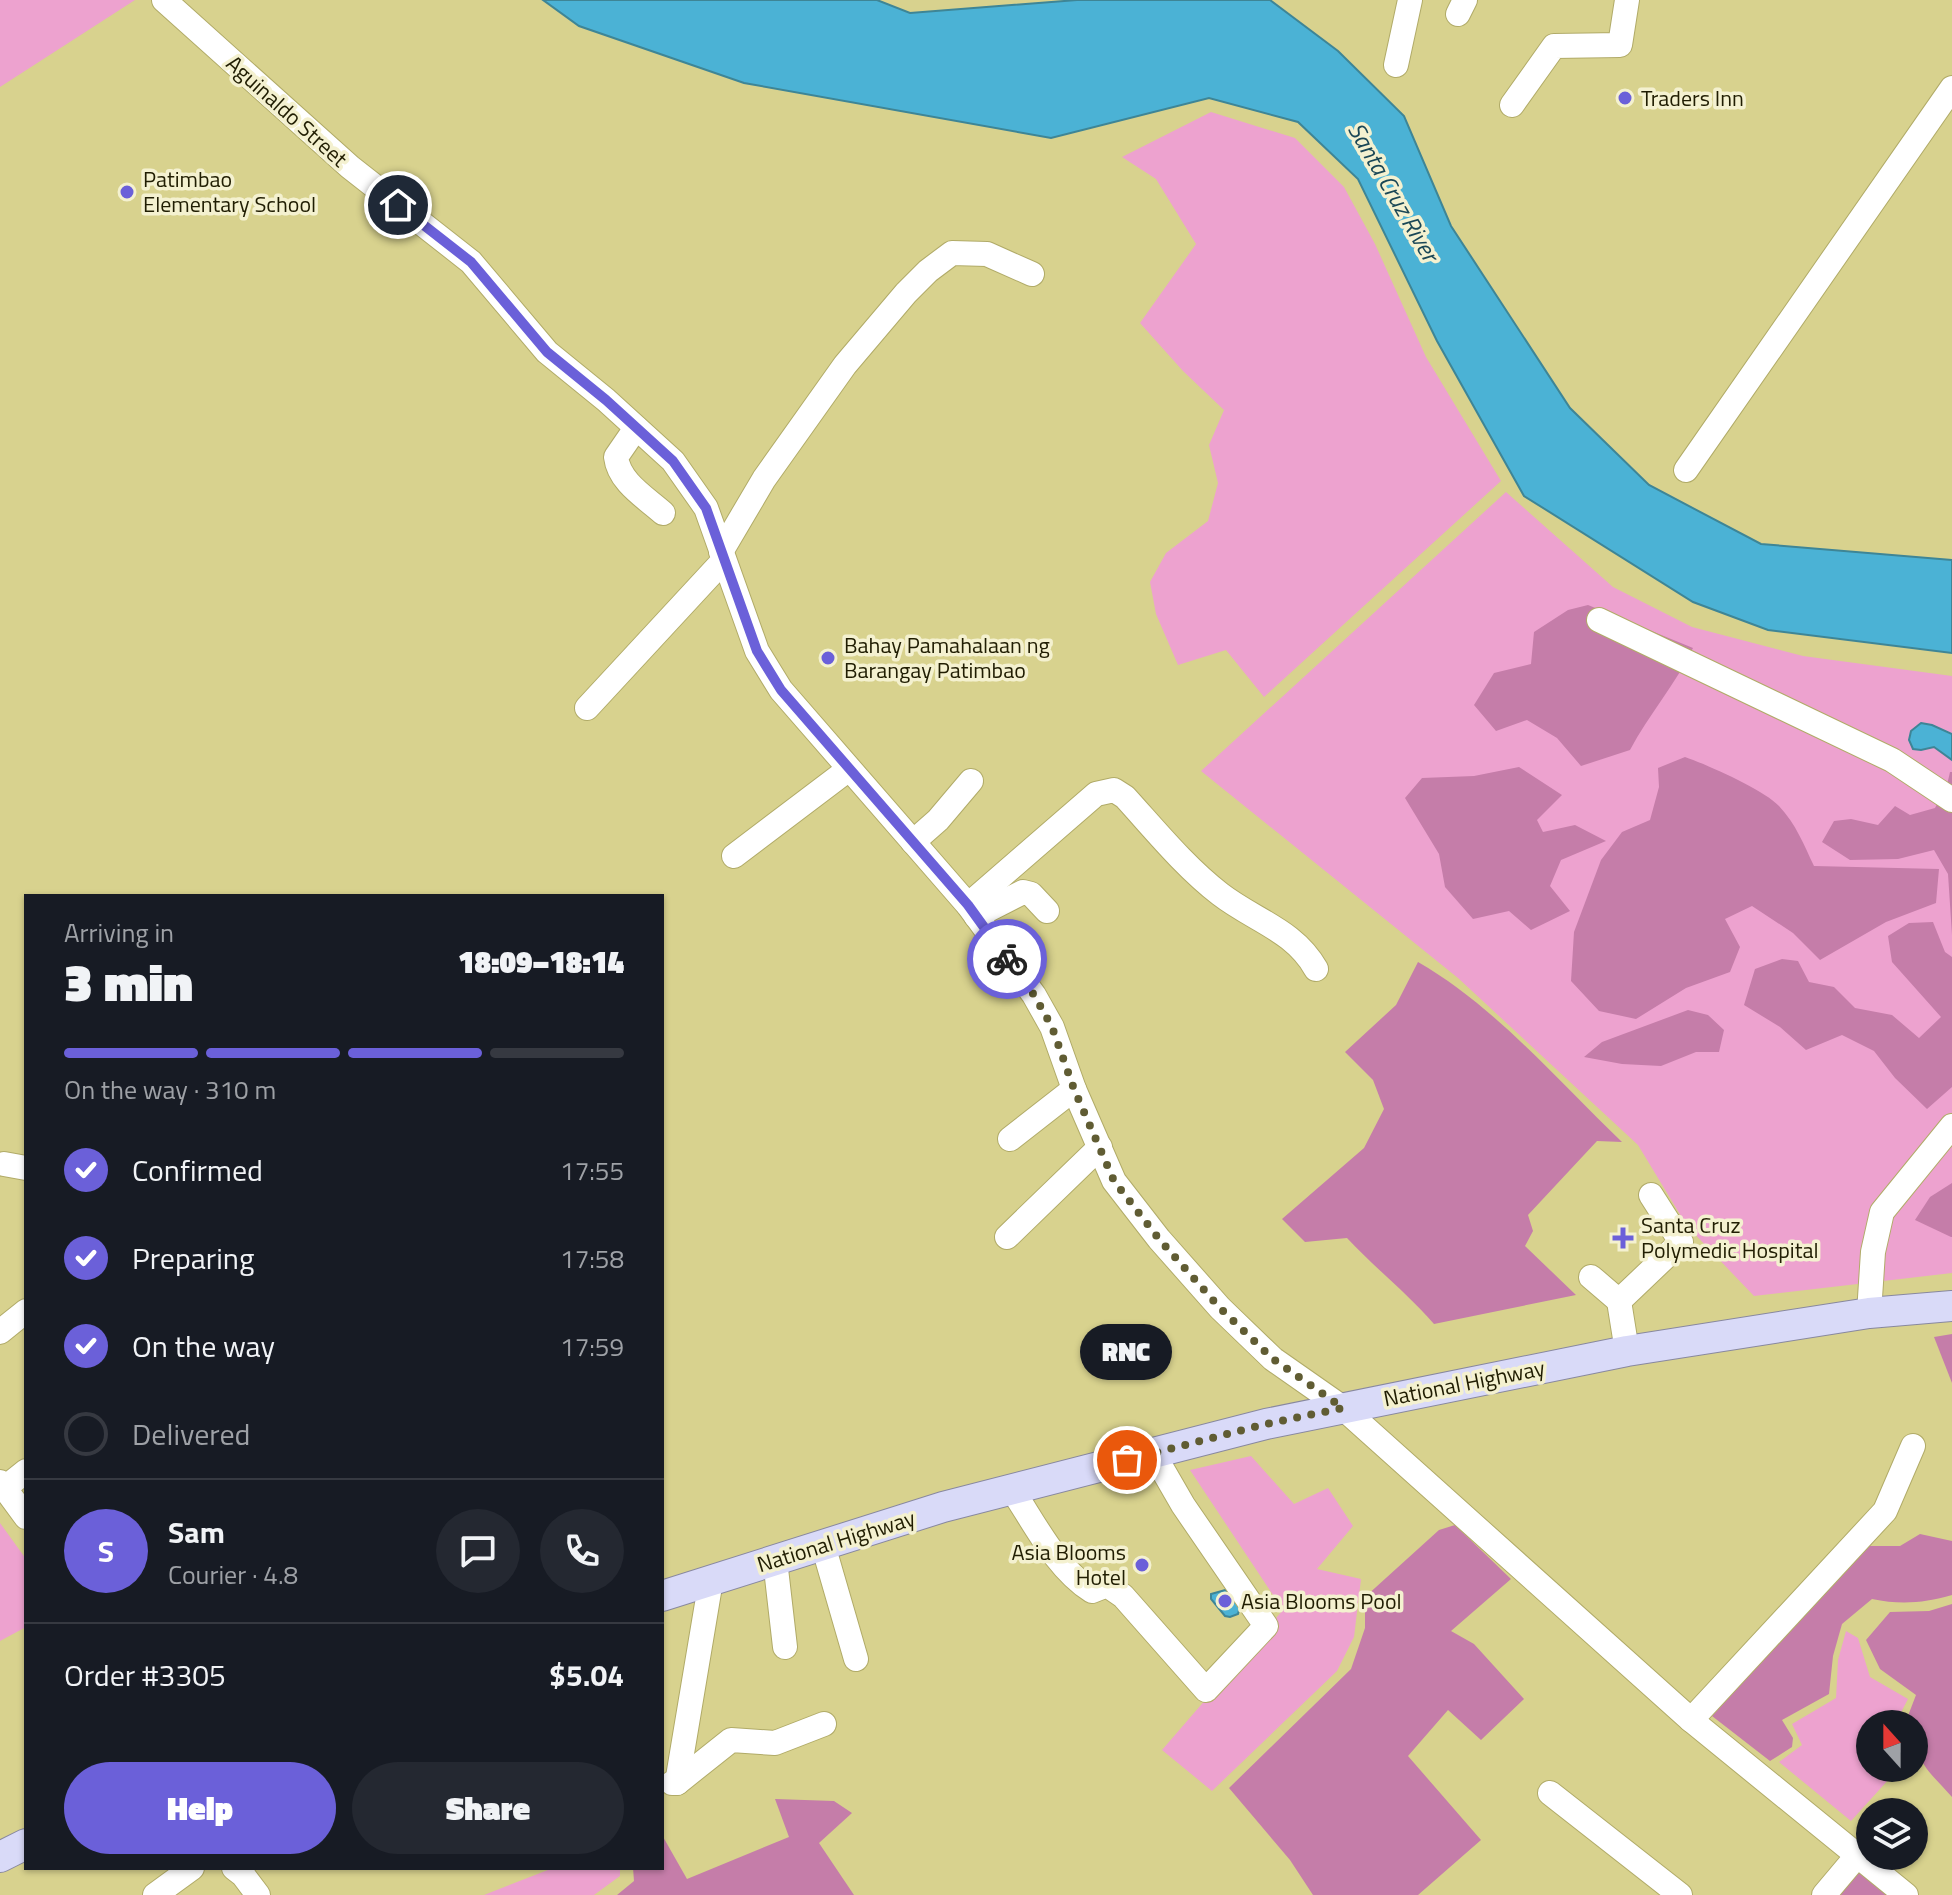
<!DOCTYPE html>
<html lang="en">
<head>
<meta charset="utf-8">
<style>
  :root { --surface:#171b24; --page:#242831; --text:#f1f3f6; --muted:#9ea1a6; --line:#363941; --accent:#6b60d9 }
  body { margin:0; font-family:"Titillium Web",sans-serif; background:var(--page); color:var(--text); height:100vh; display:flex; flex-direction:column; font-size:30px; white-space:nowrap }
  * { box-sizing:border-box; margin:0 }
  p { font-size:26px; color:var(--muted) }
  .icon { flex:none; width:44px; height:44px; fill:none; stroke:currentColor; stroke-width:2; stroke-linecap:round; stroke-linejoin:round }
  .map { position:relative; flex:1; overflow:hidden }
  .details { position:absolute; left:24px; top:894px; width:640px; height:976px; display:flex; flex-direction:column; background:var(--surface); border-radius:0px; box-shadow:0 2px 6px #0004 }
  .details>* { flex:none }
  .needle { width:52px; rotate:339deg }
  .fabs { position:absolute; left:1856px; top:1710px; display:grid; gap:16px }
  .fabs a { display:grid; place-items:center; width:72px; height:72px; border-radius:50%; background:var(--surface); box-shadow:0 2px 6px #0004; font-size:40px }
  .pin { position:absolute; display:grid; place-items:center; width:68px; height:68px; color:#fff; margin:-34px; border:4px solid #fff; border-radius:50%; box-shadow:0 2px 8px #0007 }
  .courier { position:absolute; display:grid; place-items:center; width:80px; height:80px; margin:-40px; border:6px solid #6b60d9; border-radius:50%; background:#fff; color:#222; box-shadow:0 2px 10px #0007 }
  .bubble { position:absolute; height:56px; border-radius:28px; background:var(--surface); box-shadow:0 2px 6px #0004; font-size:26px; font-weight:800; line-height:56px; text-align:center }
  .summary em { font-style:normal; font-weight:800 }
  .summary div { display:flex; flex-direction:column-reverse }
  .summary { display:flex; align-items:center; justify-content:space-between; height:136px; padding:0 40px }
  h1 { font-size:52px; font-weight:800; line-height:60px }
  .bar { display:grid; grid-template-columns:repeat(4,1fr); gap:12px 8px; align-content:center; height:96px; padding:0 40px }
  .bar i { height:10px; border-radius:6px; background:var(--line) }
  .bar .on { background:var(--accent) }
  .bar p { grid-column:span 4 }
  .line { display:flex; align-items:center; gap:20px; padding:0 40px; border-top:2px solid var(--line) }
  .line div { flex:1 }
  .round { display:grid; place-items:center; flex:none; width:84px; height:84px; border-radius:42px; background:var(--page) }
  ol { padding:0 40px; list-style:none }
  li { display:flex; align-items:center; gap:24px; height:88px }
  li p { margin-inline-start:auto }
  li .icon { padding:8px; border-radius:50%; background:var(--accent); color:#fff; stroke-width:4 }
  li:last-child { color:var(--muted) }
  li i { width:44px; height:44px; border:4px solid var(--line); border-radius:50% }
  .primary-button { display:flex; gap:16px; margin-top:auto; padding:16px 40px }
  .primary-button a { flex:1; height:92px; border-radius:48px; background:var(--accent); color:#fff; font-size:32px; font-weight:800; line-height:92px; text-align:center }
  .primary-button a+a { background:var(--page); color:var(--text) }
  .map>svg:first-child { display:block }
  .green { fill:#eda2cf }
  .forest { fill:#c57da9 }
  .water { fill:#4bb2d5; stroke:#3e8596; stroke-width:2 }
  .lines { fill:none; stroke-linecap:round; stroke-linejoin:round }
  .minor-casing { stroke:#b1ab68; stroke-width:26 }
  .major-casing { stroke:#88889f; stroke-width:32 }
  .minor { stroke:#fff; stroke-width:24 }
  .major { stroke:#d9daf8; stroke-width:30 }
  .done { stroke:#605c33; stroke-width:8; stroke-dasharray:0 14.4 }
  .route { stroke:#6b60d9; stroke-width:10 }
  .poi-dot { fill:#6b60d9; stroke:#f4f1d0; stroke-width:3 }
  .labels { text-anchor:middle; stroke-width:7; stroke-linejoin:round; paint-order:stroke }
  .poi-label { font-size:22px; fill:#201d02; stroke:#f4f1d0; text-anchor:start }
  .street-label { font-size:22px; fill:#201d02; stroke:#f4f1d0 }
  .water-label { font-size:24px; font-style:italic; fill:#1a4756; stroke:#f4f1d0 }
</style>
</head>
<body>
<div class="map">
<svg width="1952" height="1895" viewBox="0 0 1952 1895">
  <rect width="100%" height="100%" fill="#d8d28e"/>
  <g class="green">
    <polygon points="0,0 135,0 0,87"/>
    <polygon points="1211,112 1295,138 1344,187 1375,244 1426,357 1501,481 1264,697 1226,650 1178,665 1156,614 1150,582 1166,553 1208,521 1218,483 1209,445 1224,410 1183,371 1140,323 1196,244 1156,179 1122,157"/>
    <polygon points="1506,492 1613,587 1692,627 1803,656 1952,676 1952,1273 1754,1296 1687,1226 1638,1145 1458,978 1201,771"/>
    <polygon points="1251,1456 1294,1504 1328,1488 1353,1526 1317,1569 1361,1579 1354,1637 1337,1671 1212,1791 1162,1750 1283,1610 1190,1470"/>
    <polygon points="0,1523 26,1559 26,1627 0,1641"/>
    <polygon points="1846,1631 1858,1638 1870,1677 1908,1699 1895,1724 1870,1724 1870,1768 1899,1768 1851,1821 1779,1762 1802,1745 1792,1724 1836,1698 1838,1660"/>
    <polygon points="553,1868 620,1868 620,1876 594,1895 484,1895"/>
  </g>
  <g class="forest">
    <path d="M1588,605L1693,648C1676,684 1649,714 1630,750L1581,766L1557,738L1527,720L1496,731L1474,705L1494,673L1531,664L1534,632L1568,610Z"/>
    <path d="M1685,757C1708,765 1764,790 1779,806C1796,824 1804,845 1814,866L1939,869L1936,903L1886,922L1820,960L1793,933L1752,906L1725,919L1740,947L1730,972L1686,988L1636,1019L1599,1011L1571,981L1574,932L1601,860L1622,832L1650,820L1659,787L1658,768Z"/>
    <polygon points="1519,767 1562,795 1537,820 1543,832 1575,825 1606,841 1561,860 1550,886 1570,911 1531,930 1509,911 1473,919 1445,887 1439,854 1405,798 1422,778 1474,776"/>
    <polygon points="1950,772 1952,772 1952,935 1948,874 1934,850 1898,859 1850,860 1822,842 1834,821 1851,819 1878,825 1895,806 1910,815 1935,808 1947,785"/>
    <polygon points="1933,922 1945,952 1952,957 1952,1087 1927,1109 1895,1078 1874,1051 1842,1035 1806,1050 1780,1027 1744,1005 1755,969 1782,959 1798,961 1809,982 1834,987 1855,1008 1892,1015 1919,1038 1941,1017 1892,962 1888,936 1909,923"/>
    <path d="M1418,962C1496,1007 1557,1080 1622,1142L1597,1141L1528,1215L1533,1231L1525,1246L1576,1295L1434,1324C1407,1293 1375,1268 1347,1238L1305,1242L1282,1219L1364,1148L1384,1109L1373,1080L1345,1052L1396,1005Z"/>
    <polygon points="1688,1010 1708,1015 1724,1030 1719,1052 1696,1052 1661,1066 1622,1064 1584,1057 1602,1042"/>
    <polygon points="1952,1183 1952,1237 1951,1237 1915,1220 1930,1197"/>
    <polygon points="1952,1334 1952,1383 1934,1337"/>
    <polygon points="1455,1525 1511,1579 1451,1631 1474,1644 1524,1699 1481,1740 1448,1710 1408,1756 1481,1840 1418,1895 1313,1895 1290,1860 1229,1788 1351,1669 1365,1628 1365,1597 1439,1530"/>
    <path d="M1920,1534L1952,1541V1595C1924,1603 1901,1605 1872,1599L1842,1624L1833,1656L1829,1694L1782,1720L1793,1738L1792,1747L1770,1761L1712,1716L1867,1546H1900Z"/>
    <path d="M1952,1604V1797C1928,1770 1914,1762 1914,1724H1907L1906,1721L1916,1695L1880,1669L1866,1640L1890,1612L1929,1611Z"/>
    <polygon points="775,1799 834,1801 852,1813 819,1843 854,1895 617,1895 634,1881 633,1868 662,1868 662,1835 687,1879 789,1837"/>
    <polygon points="1859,1866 1894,1895 1832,1895"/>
  </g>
  <g class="water">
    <polygon points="543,0 877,0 910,13 1077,0 1270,0 1338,51 1404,116 1451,226 1570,408 1649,485 1761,544 1952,560 1952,653 1768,630 1693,602 1524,496 1437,341 1358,179 1298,122 1209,98 1051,138 744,83 579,26"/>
    <polygon points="1921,723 1932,725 1952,734 1952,760 1934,747 1921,750 1913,749 1909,740 1911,731"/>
    <polygon points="1225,1590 1233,1594 1240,1606 1238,1614 1230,1617 1225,1616 1211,1599 1211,1594"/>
  </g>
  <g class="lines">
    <defs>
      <g id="minor">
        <polyline points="164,0 350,167 471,262 547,352 606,400 673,461 706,508 757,651 781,690 968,905 1034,995 1052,1027 1074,1089 1114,1181 1159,1239 1220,1308 1273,1359 1343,1408 1691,1720 1906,1895"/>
        <polyline points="1458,14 1465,0"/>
        <polyline points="1396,65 1410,0"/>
        <polyline points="1512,105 1554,46 1620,45 1627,0"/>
        <path d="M636,428L616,457C619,482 645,497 663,513"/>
        <polyline points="1686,470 1952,88"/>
        <polyline points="721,552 764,479 845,365 906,293 928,271 952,253 987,254 1032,274"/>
        <polyline points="1599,620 1892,760 1952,800"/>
        <polyline points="587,708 724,560"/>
        <polyline points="913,842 938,820 971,781"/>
        <polyline points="734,856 849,769"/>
        <path d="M968,905L1096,794L1114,790L1125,797C1155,830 1185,867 1220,894C1255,921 1294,930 1316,969"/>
        <polyline points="976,916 1023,892 1031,894 1047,911"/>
        <polyline points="1010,1139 1074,1089"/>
        <polyline points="4,1164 26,1168"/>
        <polyline points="1007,1237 1100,1147"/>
        <polyline points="1591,1277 1619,1301 1681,1242 1651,1195"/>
        <polyline points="1619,1301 1627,1351"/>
        <polyline points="1869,1313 1873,1252 1882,1212 1952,1126"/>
        <polyline points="0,1332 26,1311"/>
        <polyline points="0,1482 26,1517"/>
        <polyline points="5,1488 26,1471"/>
        <path d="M1011,1488C1035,1524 1056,1568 1092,1591L1107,1585L1123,1596L1206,1690L1266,1626L1183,1505L1153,1453"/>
        <polyline points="823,1545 856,1659"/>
        <polyline points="775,1560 785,1647"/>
        <polyline points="1691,1720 1885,1511 1913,1446"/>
        <polyline points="672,1783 677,1783 731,1740 775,1743 824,1724"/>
        <polyline points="677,1783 711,1580"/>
        <polyline points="1550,1793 1680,1895"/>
        <polyline points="234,1868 243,1875 258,1895"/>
        <polyline points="155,1895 192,1868"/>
        <polyline points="1824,1895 1856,1857"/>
      </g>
      <g id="major">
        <polyline points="662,1596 943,1507 1266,1424 1627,1351 1869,1313 1952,1306"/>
        <polyline points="0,1857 26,1844"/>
      </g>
    </defs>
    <use href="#minor" class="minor-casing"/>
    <use href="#major" class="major-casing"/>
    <use href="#minor" class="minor"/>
    <use href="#major" class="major"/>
  </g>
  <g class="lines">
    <polyline class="done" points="1007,959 1034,995 1052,1027 1074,1089 1114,1181 1159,1239 1220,1308 1273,1359 1343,1408 1266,1424 1127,1460"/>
    <polyline class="route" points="398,205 471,262 547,352 606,400 673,461 706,508 757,651 781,690 968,905 1007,959"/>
  </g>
  <g class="poi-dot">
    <circle cx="1625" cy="98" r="8"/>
    <circle cx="127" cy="192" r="8"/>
    <circle cx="828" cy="658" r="8"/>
    <path d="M1619 1226h8v8h8v8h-8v8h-8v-8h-8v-8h8z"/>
    <circle cx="1142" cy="1565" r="8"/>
    <circle cx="1225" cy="1601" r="8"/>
  </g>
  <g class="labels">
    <g class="poi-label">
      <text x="1641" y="106">Traders Inn</text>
      <text x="143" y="187">Patimbao<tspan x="143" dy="25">Elementary School</tspan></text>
      <text x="844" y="653">Bahay Pamahalaan ng<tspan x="844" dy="25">Barangay Patimbao</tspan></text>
      <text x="1641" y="1233">Santa Cruz<tspan x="1641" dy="25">Polymedic Hospital</tspan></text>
      <text x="1126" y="1560" text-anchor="end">Asia Blooms<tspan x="1126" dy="25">Hotel</tspan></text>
      <text x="1241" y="1609">Asia Blooms Pool</text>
    </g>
    <g class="street-label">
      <text transform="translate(287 111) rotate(42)" y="8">Aguinaldo Street</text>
      <text transform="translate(1464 1383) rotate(-11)" y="8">National Highway</text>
      <text transform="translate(836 1541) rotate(-17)" y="8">National Highway</text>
    </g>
    <g class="water-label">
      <text transform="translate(1393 192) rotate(60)" y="8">Santa Cruz River</text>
    </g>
  </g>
</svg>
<div class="fabs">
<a><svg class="needle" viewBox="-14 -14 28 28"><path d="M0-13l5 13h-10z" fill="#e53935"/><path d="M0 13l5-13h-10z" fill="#9ea1a6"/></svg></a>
<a><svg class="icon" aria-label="layers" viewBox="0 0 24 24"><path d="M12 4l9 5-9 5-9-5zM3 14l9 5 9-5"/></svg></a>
</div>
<div class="pin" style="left:1127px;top:1460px;background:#ea580c"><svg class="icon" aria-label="bag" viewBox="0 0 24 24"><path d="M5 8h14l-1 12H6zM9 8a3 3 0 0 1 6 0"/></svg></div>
<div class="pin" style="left:398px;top:205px;background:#1f2937"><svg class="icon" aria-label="home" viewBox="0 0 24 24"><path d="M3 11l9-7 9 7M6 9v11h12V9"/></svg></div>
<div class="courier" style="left:1007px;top:959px"><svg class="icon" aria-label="bike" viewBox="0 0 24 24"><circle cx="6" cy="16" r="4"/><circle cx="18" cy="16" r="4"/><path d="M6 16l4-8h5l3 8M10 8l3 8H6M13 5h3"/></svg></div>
<div class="bubble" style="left:1080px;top:1324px;width:92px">RNC</div>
<section class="details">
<div class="summary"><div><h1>3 min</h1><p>Arriving in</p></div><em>18:09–18:14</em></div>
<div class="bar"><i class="on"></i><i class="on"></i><i class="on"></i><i></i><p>On the way · 310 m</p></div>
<ol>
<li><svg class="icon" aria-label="check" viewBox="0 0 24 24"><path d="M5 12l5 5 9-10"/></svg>Confirmed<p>17:55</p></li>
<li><svg class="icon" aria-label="check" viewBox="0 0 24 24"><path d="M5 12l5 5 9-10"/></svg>Preparing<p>17:58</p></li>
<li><svg class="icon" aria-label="check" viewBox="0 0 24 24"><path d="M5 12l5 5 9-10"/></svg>On the way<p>17:59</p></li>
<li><i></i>Delivered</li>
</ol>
<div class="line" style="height:144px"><b class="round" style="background:var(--accent);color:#fff">S</b><div><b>Sam</b><p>Courier · 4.8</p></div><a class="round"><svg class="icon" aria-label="chat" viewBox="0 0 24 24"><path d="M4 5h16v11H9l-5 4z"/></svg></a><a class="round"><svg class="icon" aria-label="phone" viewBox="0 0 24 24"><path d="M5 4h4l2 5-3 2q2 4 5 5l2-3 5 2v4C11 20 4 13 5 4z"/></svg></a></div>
<div class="line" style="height:104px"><div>Order #3305</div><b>$5.04</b></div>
<div class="primary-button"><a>Help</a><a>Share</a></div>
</section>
</div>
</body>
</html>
